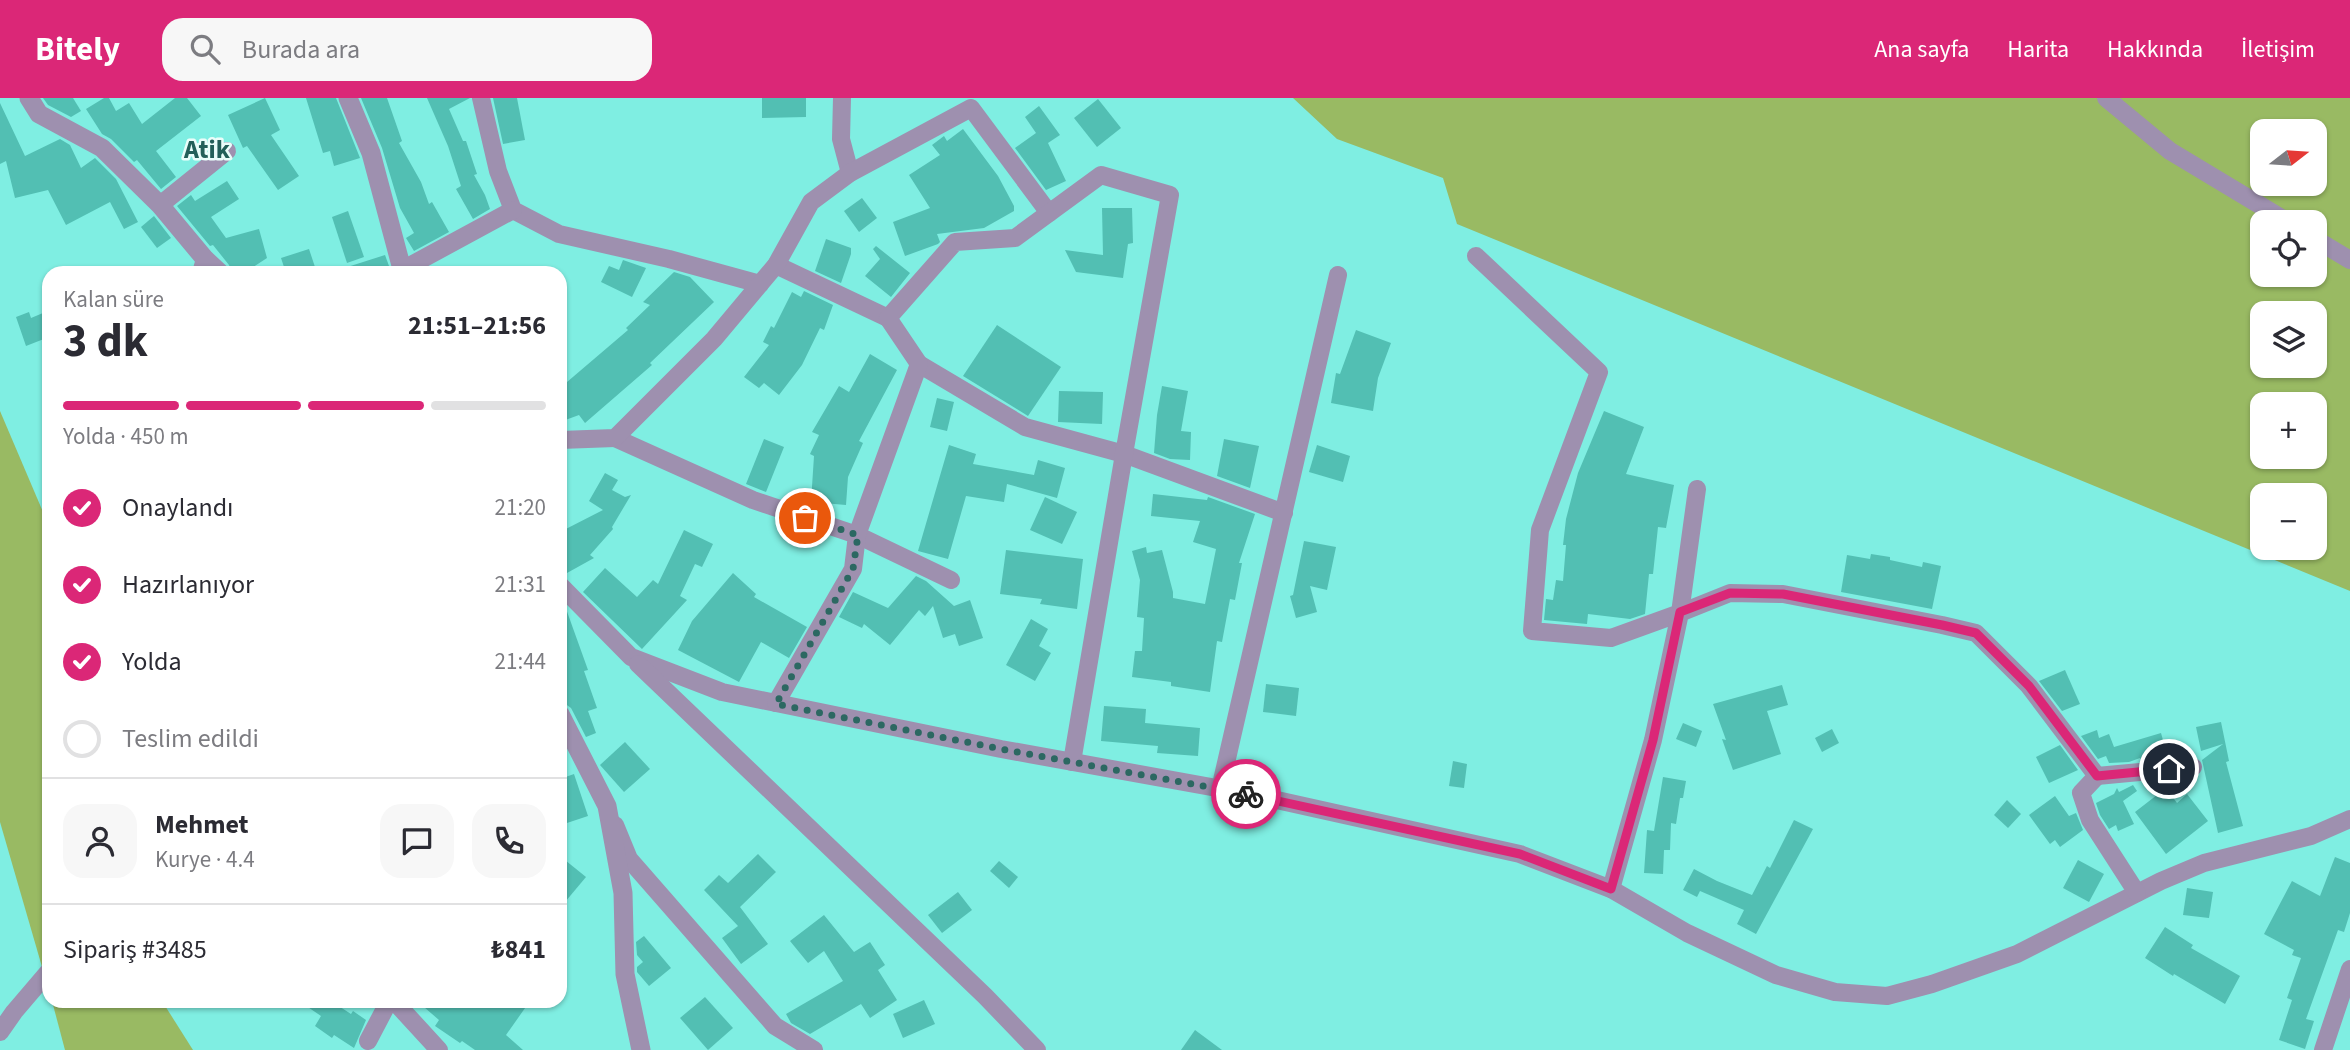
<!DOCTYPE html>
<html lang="tr">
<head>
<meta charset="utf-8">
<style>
  :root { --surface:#fff; --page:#f7f7f7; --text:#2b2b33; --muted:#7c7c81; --line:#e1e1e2; --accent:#db2777 }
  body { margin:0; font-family:"Source Sans 3",sans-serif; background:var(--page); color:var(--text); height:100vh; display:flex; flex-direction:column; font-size:26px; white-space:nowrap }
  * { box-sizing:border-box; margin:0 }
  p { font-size:23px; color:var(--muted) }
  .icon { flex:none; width:38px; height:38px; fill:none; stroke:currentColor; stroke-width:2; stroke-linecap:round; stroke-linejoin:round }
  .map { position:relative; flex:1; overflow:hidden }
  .details { position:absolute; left:42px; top:168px; width:525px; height:742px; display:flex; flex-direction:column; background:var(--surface); border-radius:21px; box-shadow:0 2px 5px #0004 }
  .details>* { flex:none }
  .needle { width:46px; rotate:73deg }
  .controls { position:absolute; left:2250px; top:21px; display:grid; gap:14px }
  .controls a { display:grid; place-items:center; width:77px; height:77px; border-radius:14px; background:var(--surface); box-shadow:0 2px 5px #0004; font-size:35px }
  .pin { position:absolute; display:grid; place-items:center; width:60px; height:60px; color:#fff; margin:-30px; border:4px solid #fff; border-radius:50%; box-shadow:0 2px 7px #0007 }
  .courier { position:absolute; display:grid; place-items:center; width:70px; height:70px; margin:-35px; border:5px solid #db2777; border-radius:50%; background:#fff; color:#222; box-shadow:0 2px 9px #0007 }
  .summary em { font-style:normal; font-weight:700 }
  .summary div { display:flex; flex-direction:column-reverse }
  .summary { display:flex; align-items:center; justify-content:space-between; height:119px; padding:0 21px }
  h1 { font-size:46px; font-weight:700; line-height:52px }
  .bar { display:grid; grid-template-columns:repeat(4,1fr); gap:10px 7px; align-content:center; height:84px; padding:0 21px }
  .bar i { height:9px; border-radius:5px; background:var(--line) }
  .bar .current { background:var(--accent) }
  .bar p { grid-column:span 4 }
  .line { display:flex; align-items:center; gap:18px; padding:0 21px; border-top:2px solid var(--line) }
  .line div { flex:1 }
  .round { display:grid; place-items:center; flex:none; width:74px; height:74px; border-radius:21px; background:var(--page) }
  ol { padding:0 21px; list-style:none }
  li { display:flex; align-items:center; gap:21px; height:77px }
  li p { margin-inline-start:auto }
  li .icon { padding:7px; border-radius:50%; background:var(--accent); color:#fff; stroke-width:4 }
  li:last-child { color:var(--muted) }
  li i { width:38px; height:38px; border:4px solid var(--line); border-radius:50% }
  header { display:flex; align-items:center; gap:42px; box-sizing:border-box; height:98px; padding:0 35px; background:var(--accent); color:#fff }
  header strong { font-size:33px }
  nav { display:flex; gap:38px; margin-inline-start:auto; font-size:24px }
  .search { width:490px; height:63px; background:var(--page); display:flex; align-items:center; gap:18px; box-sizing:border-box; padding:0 24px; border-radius:21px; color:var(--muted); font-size:26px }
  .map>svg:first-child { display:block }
  .green { fill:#99ba63; fill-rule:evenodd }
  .building { fill:#52bfb3 }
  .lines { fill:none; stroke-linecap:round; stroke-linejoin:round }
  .minor { stroke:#9e90af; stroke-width:18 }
  .tertiary { stroke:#9e90af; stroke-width:19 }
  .done { stroke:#2c6862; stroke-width:7; stroke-dasharray:0 12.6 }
  .route { stroke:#db2777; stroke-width:9 }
  .labels { text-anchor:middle; stroke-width:5; stroke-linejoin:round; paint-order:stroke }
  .quarter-label { font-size:26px; font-weight:bold; fill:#235f59; stroke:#eafdfa }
</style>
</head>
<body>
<header>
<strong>Bitely</strong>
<div class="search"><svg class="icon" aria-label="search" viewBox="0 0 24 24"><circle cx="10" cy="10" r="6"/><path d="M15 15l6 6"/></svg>Burada ara</div>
<nav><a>Ana sayfa</a><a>Harita</a><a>Hakkında</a><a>İletişim</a></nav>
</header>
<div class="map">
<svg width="2350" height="952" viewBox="0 0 2350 952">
  <rect width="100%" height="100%" fill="#7feee2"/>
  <g class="green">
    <path d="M1293,0H2350V493L1457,126L1443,80L1337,41ZM2263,33H2315V86H2263ZM2263,124H2315V177H2263ZM2263,215H2315V268H2263ZM2263,306H2315V359H2263ZM2263,397H2315V450H2263Z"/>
    <polygon points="0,313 49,428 49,893 0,724"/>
    <polygon points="52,903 162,903 193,952 65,952"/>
  </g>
  <g class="building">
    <polygon points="43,0 73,0 81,13 71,19 48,7"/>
    <polygon points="104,0 109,0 116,13 129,5 142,26 175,0 187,0 201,18 156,53 176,79 161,91 137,62 134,64 111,41 102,36 86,11"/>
    <polygon points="265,0 280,32 271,37 299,78 278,92 247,48 243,50 228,17"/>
    <polygon points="306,0 336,0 360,60 334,68 330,53 323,55"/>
    <polygon points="361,0 387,0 402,43 399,45 421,84 429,106 432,104 449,134 414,153 406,140 414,135 400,110 382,50"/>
    <polygon points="427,0 470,0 449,11 463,43 466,43 477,76 474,77 485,97 490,111 473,121 456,91 461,88 448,48"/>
    <polygon points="493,0 517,0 525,42 503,46"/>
    <polygon points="762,0 806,0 806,19 762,20"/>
    <polygon points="1098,1 1121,30 1097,49 1074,20"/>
    <polygon points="0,5 25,58 60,41 70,47 81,70 95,60 116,81 138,124 124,131 110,104 66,127 48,92 15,100 6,63 0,66"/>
    <polygon points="1039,8 1060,37 1048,45 1066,83 1046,92 1015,50 1036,35 1025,19"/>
    <polygon points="963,31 998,78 1014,108 1014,113 984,130 937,136 940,144 938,146 905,158 893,124 930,110 909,77 940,57 932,47 944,38 947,43"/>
    <polygon points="227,83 239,101 211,119 226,140 259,131 267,160 244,175 232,175 229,167 213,147 210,148 177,108 191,97 195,103"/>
    <polygon points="862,100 877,120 859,134 844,113"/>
    <polygon points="1102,110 1132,110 1133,145 1128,146 1123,180 1076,174 1065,152 1103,157"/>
    <polygon points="348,113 364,159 347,165 332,119"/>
    <polygon points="154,118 171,140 157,150 141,129"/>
    <polygon points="826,141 851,150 851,156 841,185 815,173"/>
    <polygon points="876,148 910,175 891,199 865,178 880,161 873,151"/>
    <polygon points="309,151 317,175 286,175 281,160"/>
    <polygon points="385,157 389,168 376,175 339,175 338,172"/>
    <polygon points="623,162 646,170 632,199 601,184 609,168 619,172"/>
    <polygon points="674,174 690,179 714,204 650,265 652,267 585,325 579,317 560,324 560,290 628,232 626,230 650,207 643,204"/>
    <polygon points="804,193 833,207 824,232 820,230 802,267 779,297 764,285 759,290 744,279 769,247 763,244 771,228 774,230 792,194 801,199"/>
    <polygon points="29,214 31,220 43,215 49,231 49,239 26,248 16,219"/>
    <polygon points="997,227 1061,269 1028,318 963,278"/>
    <polygon points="1356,232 1391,245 1378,280 1373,313 1331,305 1336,275 1340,276"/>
    <polygon points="870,256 897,272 859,343 863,345 848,379 846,407 811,404 814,358 810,356 819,337 812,334 839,288 849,294"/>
    <polygon points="1162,288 1188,293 1181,333 1191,334 1190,362 1170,361 1154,355 1157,317"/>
    <polygon points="1059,293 1103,294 1102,326 1058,324"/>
    <polygon points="937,300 954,304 947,333 930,329"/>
    <polygon points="1604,313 1644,329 1626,376 1674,387 1666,430 1658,429 1653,476 1649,476 1645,516 1630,521 1588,516 1587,526 1544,522 1546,501 1553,502 1556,482 1563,483 1566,447 1563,447 1566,421 1578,375"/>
    <polygon points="764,341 784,349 766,394 746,386"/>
    <polygon points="1224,341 1259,348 1250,390 1217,378"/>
    <polygon points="949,347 976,356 973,366 1034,377 1038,362 1065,370 1057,400 1007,386 1004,404 966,398 948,461 918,453"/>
    <polygon points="1317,347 1350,358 1343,384 1309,374"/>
    <polygon points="605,375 618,382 612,392 625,399 631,397 612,429 613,431 590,457 594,460 567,475 560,462 560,434 603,412 589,403"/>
    <polygon points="1153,396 1207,402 1208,399 1255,416 1239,465 1242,465 1235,502 1230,501 1222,544 1217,543 1210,594 1171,588 1171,584 1132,579 1135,553 1142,553 1144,520 1137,519 1140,482 1132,453 1146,449 1147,455 1162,452 1173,494 1173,500 1205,506 1216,451 1193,444 1200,423 1151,418"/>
    <polygon points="1045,399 1077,414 1062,446 1030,432"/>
    <polygon points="684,432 713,446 702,469 695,466 680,498 687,502 642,551 583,494 605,470 637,499 653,482 658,486"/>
    <polygon points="1304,443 1336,449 1327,492 1310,488 1317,514 1296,520 1290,498 1293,497"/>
    <polygon points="1006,452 1083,461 1077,511 1040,506 1042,501 1000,496"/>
    <polygon points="1871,456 1890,459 1890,462 1922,469 1923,464 1941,468 1932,511 1841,494 1847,457 1870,461"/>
    <polygon points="733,475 756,496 754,499 807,529 789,560 761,544 739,584 678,552 692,523"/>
    <polygon points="916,478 926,483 954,508 970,502 983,540 959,548 955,536 943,540 933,508 925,518 919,512 890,547 864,526 862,530 839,519 853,494 888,510"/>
    <polygon points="560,503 565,508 588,572 584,573 597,610 588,613 596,635 586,639 571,610 560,602"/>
    <polygon points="1031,521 1048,531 1039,548 1051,555 1035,583 1006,567"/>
    <polygon points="2065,572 2080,606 2062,613 2039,583"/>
    <polygon points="1266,586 1299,590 1296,618 1263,614"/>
    <polygon points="1782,587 1788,607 1767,613 1781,656 1733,672 1722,641 1726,642 1713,606"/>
    <polygon points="1104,608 1146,611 1145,625 1200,630 1198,658 1157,655 1158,648 1101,643"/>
    <polygon points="2221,624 2229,663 2226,664 2243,728 2218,735 2202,662 2223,646 2201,653 2196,629"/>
    <polygon points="1683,625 1702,633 1696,649 1676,641"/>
    <polygon points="1832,631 1839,645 1822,654 1815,640"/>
    <polygon points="2097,632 2099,640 2109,636 2114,649 2161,635 2168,660 2141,662 2140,660 2129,664 2109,665 2106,658 2098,661 2081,638"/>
    <polygon points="625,644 650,671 624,694 600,667"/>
    <polygon points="2060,647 2078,672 2049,685 2036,659"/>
    <polygon points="1453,663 1467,666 1464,690 1449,688"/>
    <polygon points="574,676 588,718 567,725 560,704 560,681"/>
    <polygon points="1663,679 1686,683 1683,700 1680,700 1676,726 1671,725 1670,752 1664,752 1663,776 1644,775 1647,732 1654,733"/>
    <polygon points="2133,687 2137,693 2123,703 2134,726 2118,733 2116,727 2109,731 2100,717 2096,705 2114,696 2117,690 2119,694"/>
    <polygon points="2166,690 2177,705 2187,696 2208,723 2166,756 2135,714"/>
    <polygon points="2055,698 2069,718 2076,715 2083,732 2060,749 2055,742 2050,746 2029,717"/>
    <polygon points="2007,702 2021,716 2008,730 1994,717"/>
    <polygon points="1794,722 1813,731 1756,836 1737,826 1744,812 1700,793 1697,799 1683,792 1694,771 1717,783 1752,797 1767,768 1770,770"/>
    <polygon points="758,756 776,774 740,809 768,846 741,866 722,840 738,828 704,792 719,777 728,785"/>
    <polygon points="560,758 586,779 560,810"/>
    <polygon points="2335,759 2350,765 2350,815 2344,834 2338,832 2306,921 2314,923 2305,951 2279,942 2292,902 2287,900 2301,860 2292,857 2294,852 2264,836 2292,783 2320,798"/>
    <polygon points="2078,762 2104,776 2089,804 2063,790"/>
    <polygon points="999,763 1018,779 1009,790 990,773"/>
    <polygon points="2187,790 2213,794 2209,820 2183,817"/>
    <polygon points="958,794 972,812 942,835 928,817"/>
    <polygon points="824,817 854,854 870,844 885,867 878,872 897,902 870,920 861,906 810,936 791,925 786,916 843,883 824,853 808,865 790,843"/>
    <polygon points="2165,829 2193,847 2191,850 2240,878 2225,906 2174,876 2173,878 2145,860"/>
    <polygon points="644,838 671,870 649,888 637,874 637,869 643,864 637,857 636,844"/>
    <polygon points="705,899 733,930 708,952 680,920"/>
    <polygon points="924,902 935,926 903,940 893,916"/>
    <polygon points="299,903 331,903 351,916 353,913 366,922 354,950 334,937 332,940 315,928 321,918"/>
    <polygon points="417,903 530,903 506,937 523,952 475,952 462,943 460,945 435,928 439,922"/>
    <polygon points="1195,932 1222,952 1181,952"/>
  </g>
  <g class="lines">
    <g class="minor">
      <polyline points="481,0 498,73 513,112 559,136 669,161 760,186"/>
      <polyline points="842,0 841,41 850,75"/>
      <polyline points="2106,0 2170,53 2288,124"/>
      <polyline points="160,107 227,53"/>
      <polyline points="2315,141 2350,162"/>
      <polyline points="1476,158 1599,274 1540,432 1532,533 1611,540 1680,515 1697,391"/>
      <polyline points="776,167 888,220"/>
      <polyline points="402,172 513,112"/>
      <polyline points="201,175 205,161"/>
      <polyline points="919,266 1025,329 1124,356 1284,415"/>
      <polyline points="615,340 753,402 857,437 951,482"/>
      <polyline points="560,342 615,340 714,241 760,186 776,167 811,104 850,75 971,10 1049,115"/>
      <polyline points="560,487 631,559 722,594 1001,651 1250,696 1520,756 1611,791 1687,835 1776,877 1835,894 1887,898 1932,886 2017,856 2161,783 2204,765 2311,738 2350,721"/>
      <polyline points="638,566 985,898 1037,952"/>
      <polyline points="776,605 853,471 857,437 919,266 888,220 955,144 1015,140 1101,77 1170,97 1124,356 1072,664"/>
      <polyline points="2097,678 2193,669"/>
      <polyline points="1220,691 1338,177"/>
      <polyline points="615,727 629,761 775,928 814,952"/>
      <polyline points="1611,791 1653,642 1680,515 1730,495 1783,496 1942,527 1976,535 2029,588 2097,678 2081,695 2090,722 2137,795"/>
      <polyline points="394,903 439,952"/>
      <polyline points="0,934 14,914 49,873"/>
      <polyline points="368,943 389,903"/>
      <polyline points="2323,952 2350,871"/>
    </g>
    <g class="tertiary">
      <polyline points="29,0 39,16 102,50 160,107 205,161 220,175"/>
      <polyline points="348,0 371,55 403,175"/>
      <polyline points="560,616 607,708 623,795 625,876 641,952"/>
    </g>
  </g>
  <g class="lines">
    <polyline class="done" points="805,420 858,437 853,471 776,606 1001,651 1246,696"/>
    <polyline class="route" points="1246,696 1520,756 1611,791 1653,642 1680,514 1730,495 1783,496 1942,527 1976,535 2029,588 2097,678 2169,671"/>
  </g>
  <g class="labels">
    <g class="quarter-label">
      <text x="207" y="60">Atik</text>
    </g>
  </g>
</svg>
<div class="controls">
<a><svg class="needle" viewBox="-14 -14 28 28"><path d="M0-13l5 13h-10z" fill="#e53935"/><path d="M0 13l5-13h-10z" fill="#7c7c81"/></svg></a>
<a><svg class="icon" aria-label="locate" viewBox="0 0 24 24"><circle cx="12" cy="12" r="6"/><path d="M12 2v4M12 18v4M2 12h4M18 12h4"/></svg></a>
<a><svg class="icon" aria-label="layers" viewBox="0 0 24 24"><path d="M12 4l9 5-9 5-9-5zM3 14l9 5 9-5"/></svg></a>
<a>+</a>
<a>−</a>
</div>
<div class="pin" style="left:805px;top:420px;background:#ea580c"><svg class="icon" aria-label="bag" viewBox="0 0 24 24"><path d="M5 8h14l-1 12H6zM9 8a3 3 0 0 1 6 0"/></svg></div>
<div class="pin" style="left:2169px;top:671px;background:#1f2937"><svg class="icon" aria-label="home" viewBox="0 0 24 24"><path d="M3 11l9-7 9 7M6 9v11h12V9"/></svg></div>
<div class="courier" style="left:1246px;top:696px"><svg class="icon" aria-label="bike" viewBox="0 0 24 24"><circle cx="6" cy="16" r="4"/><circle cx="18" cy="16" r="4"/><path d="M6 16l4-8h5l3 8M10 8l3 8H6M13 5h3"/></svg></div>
<section class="details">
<div class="summary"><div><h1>3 dk</h1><p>Kalan süre</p></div><em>21:51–21:56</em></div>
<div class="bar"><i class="current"></i><i class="current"></i><i class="current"></i><i></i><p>Yolda · 450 m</p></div>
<ol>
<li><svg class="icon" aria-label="check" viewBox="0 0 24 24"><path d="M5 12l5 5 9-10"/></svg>Onaylandı<p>21:20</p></li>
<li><svg class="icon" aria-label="check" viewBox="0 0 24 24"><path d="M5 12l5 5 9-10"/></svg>Hazırlanıyor<p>21:31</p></li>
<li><svg class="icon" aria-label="check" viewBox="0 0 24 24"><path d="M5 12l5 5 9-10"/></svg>Yolda<p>21:44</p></li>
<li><i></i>Teslim edildi</li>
</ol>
<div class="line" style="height:126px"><a class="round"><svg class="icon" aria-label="person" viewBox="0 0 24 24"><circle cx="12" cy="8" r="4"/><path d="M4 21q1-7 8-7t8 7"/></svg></a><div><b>Mehmet</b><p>Kurye · 4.4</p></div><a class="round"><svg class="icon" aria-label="chat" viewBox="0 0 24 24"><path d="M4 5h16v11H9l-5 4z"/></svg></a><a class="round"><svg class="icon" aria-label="phone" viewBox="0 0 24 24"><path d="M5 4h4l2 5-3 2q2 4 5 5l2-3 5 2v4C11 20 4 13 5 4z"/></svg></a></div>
<div class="line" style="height:91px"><div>Sipariş #3485</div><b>₺841</b></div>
</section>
</div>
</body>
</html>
